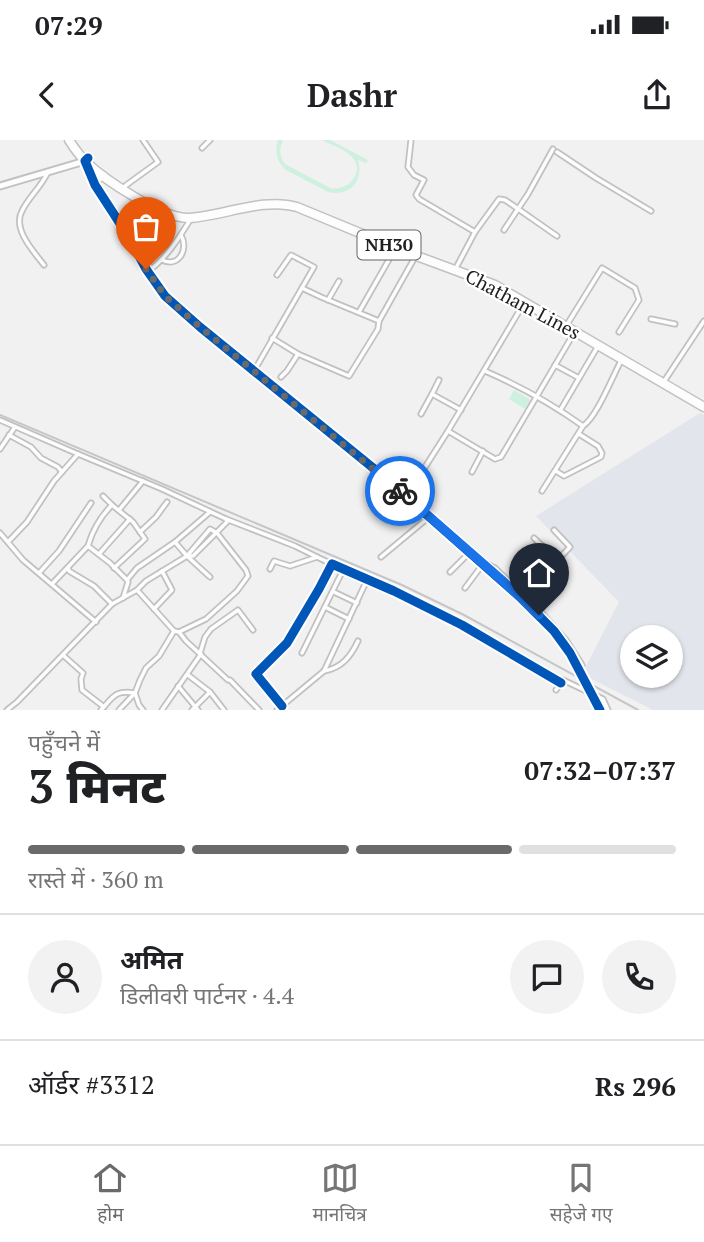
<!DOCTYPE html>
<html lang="hi">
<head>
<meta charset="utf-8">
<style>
  :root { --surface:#fff; --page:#f2f2f2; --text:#202124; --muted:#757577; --line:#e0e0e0; --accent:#6a6a6b }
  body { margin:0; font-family:"PT Serif","Noto Sans Devanagari",serif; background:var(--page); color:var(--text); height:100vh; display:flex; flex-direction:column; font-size:26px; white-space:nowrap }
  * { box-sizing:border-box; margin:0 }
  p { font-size:23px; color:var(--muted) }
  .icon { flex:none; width:38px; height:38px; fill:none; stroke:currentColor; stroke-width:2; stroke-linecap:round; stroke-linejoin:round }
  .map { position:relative; height:570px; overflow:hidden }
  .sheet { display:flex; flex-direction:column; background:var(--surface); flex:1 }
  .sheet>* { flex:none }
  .buttons { position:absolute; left:620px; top:485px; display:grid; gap:14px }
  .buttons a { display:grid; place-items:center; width:63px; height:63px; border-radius:50%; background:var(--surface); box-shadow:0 2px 5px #0004; font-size:35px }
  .pin { position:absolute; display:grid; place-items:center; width:60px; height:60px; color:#fff; margin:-72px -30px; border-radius:50% 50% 50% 0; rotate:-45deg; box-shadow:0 0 7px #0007 }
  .pin .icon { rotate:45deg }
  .courier { position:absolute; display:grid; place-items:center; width:70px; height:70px; margin:-35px; border:5px solid #1a73e8; border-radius:50%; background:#fff; color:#222; box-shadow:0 2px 9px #0007 }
  .headline em { font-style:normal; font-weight:800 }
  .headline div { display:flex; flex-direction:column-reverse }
  .headline { display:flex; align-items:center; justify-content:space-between; height:119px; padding:0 28px }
  h1 { font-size:46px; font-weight:800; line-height:52px }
  .bar { display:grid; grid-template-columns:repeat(4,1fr); gap:10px 7px; align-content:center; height:84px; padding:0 28px }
  .bar i { height:9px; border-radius:5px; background:var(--line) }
  .bar .active { background:var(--accent) }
  .bar p { grid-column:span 4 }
  .line { display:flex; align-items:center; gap:18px; padding:0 28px; border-top:2px solid var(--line) }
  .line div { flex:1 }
  .round { display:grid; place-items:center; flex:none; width:74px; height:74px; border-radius:37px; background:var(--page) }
  .status { display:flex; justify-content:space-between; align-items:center; height:49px; padding:0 35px; background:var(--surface); direction:ltr }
  .status svg { height:19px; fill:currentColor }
  header { display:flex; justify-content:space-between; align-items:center; height:91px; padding:0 28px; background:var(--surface); font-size:32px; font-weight:800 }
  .dock { display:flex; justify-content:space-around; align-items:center; height:98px; border-top:2px solid var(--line); background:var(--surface); font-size:19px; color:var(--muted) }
  .dock a { display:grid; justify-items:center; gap:4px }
  .dock .active { color:var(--accent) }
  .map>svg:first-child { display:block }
  .built { fill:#e2e5eb; fill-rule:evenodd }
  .pitch { fill:#cdf0df }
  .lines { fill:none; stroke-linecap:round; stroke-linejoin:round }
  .street-casing { stroke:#c1c1c2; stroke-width:7 }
  .secondary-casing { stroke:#c1c1c2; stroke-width:9 }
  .highway-casing { stroke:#c1c1c2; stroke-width:11 }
  .street { stroke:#fdfdfd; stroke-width:3.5 }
  .secondary { stroke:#fdfdfd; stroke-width:5 }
  .highway { stroke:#fdfdfd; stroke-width:8 }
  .rail { stroke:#c6c6c7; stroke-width:2 }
  .secondary-bridge-casing { stroke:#c1c1c2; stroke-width:9; stroke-linecap:butt }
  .secondary-bridge { stroke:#fdfdfd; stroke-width:5 }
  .cycleway-casing { stroke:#fff; stroke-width:13 }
  .cycleway { stroke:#0057b8; stroke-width:9 }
  .done { stroke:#6a6a6b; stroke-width:7; stroke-dasharray:0 12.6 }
  .route { stroke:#1a73e8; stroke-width:9 }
  .labels { text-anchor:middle; stroke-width:5; stroke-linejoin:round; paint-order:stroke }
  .shield { fill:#fff; stroke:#646464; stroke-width:2 }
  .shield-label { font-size:18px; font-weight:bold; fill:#212122 }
  .street-label { font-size:19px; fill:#212122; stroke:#fff }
</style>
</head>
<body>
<div class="status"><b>07:29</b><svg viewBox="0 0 49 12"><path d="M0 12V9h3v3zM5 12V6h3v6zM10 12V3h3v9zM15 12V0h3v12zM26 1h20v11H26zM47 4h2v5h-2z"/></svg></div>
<header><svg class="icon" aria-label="back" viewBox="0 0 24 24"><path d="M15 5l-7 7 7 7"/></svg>Dashr<svg class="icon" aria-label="share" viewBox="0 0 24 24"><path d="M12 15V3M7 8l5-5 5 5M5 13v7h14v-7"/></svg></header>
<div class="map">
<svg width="704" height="570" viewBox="0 0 704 570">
  <rect width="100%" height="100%" fill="#f1f1f2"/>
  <path class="built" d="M700,273L704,275V570H653L582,534L619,462L536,376ZM632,497H670V536H632Z"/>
  <g class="pitch">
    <path d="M278,0H283C279,9 279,16 285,24L330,48C348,52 366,32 352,17C345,9 331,5 322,0H330L368,20L366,23L358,20C364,41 350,57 328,52L286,30C277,22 274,12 278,0Z"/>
    <polygon points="514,250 531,260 525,269 509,259"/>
  </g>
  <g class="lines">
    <defs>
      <g id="street">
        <polyline points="411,0 408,27 414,35 424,40 416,55 419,59 475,92"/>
        <polyline points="202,8 210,0"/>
        <polyline points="557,12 596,38 651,71"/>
        <polyline points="125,46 158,22 143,0"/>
        <polyline points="504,90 528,54 553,9"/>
        <path d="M162,120C179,128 189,109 181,95"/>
        <path d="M44,125C34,112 12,89 22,71C28,58 40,48 47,34"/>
        <polyline points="457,126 475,92 499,59 505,60 511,64 557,96"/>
        <path d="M147,132C165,120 179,98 190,80"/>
        <polyline points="302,148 321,157 379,181"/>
        <polyline points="328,160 339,141"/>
        <polyline points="359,172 395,109"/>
        <polyline points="651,179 675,184"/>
        <polyline points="568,183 602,128 635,148 639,160 619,192"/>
        <polyline points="272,198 298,214 349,236 378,189 379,181 415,117"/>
        <polyline points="555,225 579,238"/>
        <polyline points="254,231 314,127 291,115 277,135"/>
        <path d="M485,231C520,246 552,264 583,286"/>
        <polyline points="281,237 287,231 298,214"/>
        <polyline points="439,240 432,254 461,270"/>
        <polyline points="665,240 704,181"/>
        <polyline points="561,269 598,206"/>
        <polyline points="421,274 432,254"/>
        <polyline points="0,280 78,314 162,349 226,379 295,406 317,417"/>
        <polyline points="448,291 524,163"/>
        <polyline points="9,295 31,307 41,318 58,327 62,332"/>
        <polyline points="0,309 15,287"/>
        <polyline points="556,331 564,336 601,317 602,313 598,306 579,294"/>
        <polyline points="472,332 483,311"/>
        <path d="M542,351L583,286C597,277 613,235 622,219"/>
        <polyline points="406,357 448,291 495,319 501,317 574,193"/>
        <polyline points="112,365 133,382 145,399 114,428"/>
        <polyline points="119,370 143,341"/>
        <polyline points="140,392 156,377 167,362"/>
        <polyline points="0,393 23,420 96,482"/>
        <polyline points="534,398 557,420"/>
        <polyline points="8,402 27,382 54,341 78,314"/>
        <polyline points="175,402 187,416 210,437"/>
        <polyline points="88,406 110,423 127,440"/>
        <polyline points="99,414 130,379"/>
        <polyline points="187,416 193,416 227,382 226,379"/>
        <polyline points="381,417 429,377"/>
        <polyline points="485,423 495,428 541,472 566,500 582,525"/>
        <polyline points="68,428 69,431 94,446 112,464"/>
        <polyline points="270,429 274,421 290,426 317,417 332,424"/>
        <polyline points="450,432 470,412"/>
        <polyline points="39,433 59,411 91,363"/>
        <path d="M52,444L88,406C92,392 101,376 112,365L103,356"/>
        <polyline points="513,446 533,427"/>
        <polyline points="465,448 483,424"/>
        <polyline points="334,452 357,463"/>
        <polyline points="524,456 570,407 554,390"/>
        <polyline points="123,458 128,442 127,440 137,428 175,402 210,372"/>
        <polyline points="325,467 349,479"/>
        <polyline points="154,469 172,450 162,431"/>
        <polyline points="179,492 206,479 237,451 248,436 246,430 217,393 210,389 187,416 146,441 137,450 174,491 179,492 186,501 228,540 230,540 259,570"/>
        <polyline points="200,513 205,497 211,489 238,470 253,490"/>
        <polyline points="302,513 343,430"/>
        <polyline points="64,516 83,533 81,539 82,550 104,567"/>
        <path d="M324,531C342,528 351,516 358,501"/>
        <polyline points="188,535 210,552 192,570"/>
        <polyline points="178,546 198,570"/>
        <polyline points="556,550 563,540 603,559 608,570"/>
        <polyline points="210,552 224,570"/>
        <polyline points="135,553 139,565 143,570"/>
        <polyline points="282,566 256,534 287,503 319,449 332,424 394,451 462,485 561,543"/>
        <polyline points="7,570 17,562 112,464 137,450"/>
        <path d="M101,570C114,556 115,550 135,553"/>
        <polyline points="119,570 135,553 140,540 146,528 159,516 174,491"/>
        <polyline points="162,570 201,514"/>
        <polyline points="277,570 324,531 367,440"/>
      </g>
      <g id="secondary">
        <polyline points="86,24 94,43 130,99 146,129 165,156 200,187 383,336 503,441 554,491 570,513"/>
        <polyline points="0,46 85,21 88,18"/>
      </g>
      <g id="highway">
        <path d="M69,0C74,8 79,15 86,22C105,40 163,79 189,78C224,76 263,57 297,67L406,112L495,145L704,267"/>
        <polyline points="94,43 99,37 103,36"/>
      </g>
    </defs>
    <use href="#street" class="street-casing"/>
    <use href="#secondary" class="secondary-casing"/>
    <use href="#highway" class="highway-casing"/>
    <use href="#street" class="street"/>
    <use href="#secondary" class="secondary"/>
    <use href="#highway" class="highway"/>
    <polyline class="rail" points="0,275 402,445 464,475 638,570"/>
    <defs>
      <polyline id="secondary-bridge" points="570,513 600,570"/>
    </defs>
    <use href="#secondary-bridge" class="secondary-bridge-casing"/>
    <use href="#secondary-bridge" class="secondary-bridge"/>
    <defs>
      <g id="cycleway">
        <polyline points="88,18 85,21 95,45 130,99 146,129 165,156 200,187 383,336 521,458 554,491 570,513 600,570"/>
        <polyline points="282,566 256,534 287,503 319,449 332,424 394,451 462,485 561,543"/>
      </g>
    </defs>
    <use href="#cycleway" class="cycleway-casing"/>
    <use href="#cycleway" class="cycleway"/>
  </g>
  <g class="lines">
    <polyline class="done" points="146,129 165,156 200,187 400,351"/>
    <polyline class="route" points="400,351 503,441 539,475"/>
  </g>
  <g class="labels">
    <rect class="shield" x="357.5" y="90.5" width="63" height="29" rx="5"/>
    <g class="shield-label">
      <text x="389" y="111">NH30</text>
    </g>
    <g class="street-label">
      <text transform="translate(523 164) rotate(28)" y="7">Chatham Lines</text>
    </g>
  </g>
</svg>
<div class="buttons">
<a><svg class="icon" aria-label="layers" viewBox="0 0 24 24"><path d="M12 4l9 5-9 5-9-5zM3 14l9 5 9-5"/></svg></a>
</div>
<div class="pin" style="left:146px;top:129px;background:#ea580c"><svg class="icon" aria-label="bag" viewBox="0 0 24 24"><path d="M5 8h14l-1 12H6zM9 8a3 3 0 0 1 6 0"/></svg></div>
<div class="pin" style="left:539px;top:475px;background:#1f2937"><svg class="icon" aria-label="home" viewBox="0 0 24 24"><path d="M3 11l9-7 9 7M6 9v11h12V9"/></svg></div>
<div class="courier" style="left:400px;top:351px"><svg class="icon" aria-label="bike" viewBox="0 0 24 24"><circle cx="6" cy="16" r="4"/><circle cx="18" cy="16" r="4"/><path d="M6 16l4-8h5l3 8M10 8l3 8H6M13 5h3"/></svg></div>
</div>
<section class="sheet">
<div class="headline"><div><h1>3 मिनट</h1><p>पहुँचने में</p></div><em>07:32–07:37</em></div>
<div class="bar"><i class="active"></i><i class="active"></i><i class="active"></i><i></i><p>रास्ते में · 360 m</p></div>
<div class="line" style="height:126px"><a class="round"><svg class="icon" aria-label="person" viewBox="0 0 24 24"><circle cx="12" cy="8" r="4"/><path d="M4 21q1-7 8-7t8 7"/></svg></a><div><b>अमित</b><p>डिलीवरी पार्टनर · 4.4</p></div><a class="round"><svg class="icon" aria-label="chat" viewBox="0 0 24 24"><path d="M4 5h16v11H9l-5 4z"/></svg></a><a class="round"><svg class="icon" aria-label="phone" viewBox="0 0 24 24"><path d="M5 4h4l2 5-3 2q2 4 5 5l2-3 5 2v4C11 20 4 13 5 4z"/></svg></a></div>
<div class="line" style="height:91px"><div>ऑर्डर #3312</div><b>Rs 296</b></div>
</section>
<nav class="dock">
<a class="active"><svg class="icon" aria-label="home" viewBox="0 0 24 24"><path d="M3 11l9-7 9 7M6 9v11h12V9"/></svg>होम</a>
<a><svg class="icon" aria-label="map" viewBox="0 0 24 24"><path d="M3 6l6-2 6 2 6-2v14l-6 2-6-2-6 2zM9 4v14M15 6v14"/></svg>मानचित्र</a>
<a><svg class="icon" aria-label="saved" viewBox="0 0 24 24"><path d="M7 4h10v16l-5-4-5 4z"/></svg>सहेजे गए</a>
</nav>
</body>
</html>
